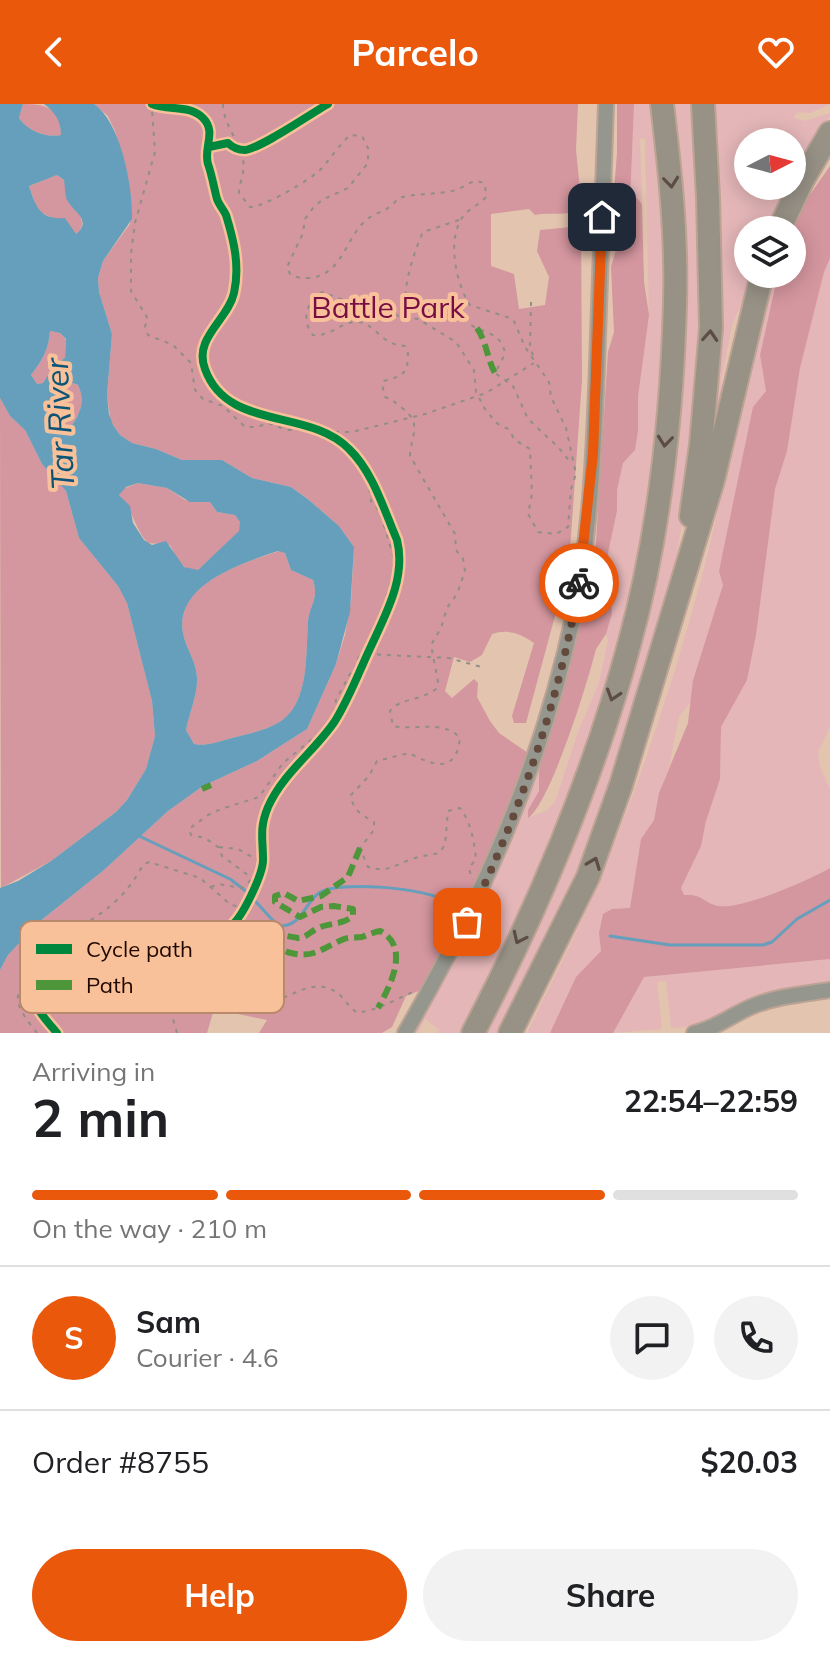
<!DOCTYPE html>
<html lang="en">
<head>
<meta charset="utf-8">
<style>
  :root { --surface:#fff; --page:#f2f2f2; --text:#202124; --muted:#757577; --line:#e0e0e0; --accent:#ea580c }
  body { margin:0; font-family:Mulish,sans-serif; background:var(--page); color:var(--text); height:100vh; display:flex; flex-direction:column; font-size:30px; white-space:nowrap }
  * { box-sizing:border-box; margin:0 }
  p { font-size:26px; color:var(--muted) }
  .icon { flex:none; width:44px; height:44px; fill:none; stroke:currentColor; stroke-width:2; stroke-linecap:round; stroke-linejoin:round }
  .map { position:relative; height:929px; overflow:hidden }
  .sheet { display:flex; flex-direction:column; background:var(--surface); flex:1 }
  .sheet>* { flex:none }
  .needle { width:52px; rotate:84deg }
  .tools { position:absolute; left:734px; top:24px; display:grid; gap:16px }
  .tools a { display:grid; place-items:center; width:72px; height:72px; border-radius:50%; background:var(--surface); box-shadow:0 4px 20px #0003; font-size:40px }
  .pin { position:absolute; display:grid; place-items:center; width:68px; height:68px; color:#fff; margin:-34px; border-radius:16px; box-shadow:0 4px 12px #0006 }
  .courier { position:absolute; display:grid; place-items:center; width:80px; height:80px; margin:-40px; border:6px solid #ea580c; border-radius:50%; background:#fff; color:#222; box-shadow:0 2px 10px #0007 }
  .head em { font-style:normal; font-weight:700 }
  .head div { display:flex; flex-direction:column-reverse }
  .head { display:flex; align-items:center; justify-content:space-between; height:136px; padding:0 32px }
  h1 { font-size:52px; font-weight:700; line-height:60px }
  .bar { display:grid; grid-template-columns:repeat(4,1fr); gap:12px 8px; align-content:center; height:96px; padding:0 32px }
  .bar i { height:10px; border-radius:6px; background:var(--line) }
  .bar .active { background:var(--accent) }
  .bar p { grid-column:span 4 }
  .line { display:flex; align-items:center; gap:20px; padding:0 32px; border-top:2px solid var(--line) }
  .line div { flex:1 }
  .round { display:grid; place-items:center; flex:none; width:84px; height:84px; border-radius:42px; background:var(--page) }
  .action { display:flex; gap:16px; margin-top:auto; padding:16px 32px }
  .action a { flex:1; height:92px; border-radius:48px; background:var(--accent); color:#fff; font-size:32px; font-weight:700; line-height:92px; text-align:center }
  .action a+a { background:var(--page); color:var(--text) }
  header { display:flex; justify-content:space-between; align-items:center; height:104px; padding:0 32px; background:var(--accent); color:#fff; font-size:36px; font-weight:700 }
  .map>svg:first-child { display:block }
  .green { fill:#e4b6b8; fill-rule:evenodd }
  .forest { fill:#d4969f }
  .water { fill:#659fbc; fill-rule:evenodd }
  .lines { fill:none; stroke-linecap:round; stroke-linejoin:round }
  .stream { stroke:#659fbc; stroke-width:3 }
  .minor-casing { stroke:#bca394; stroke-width:18 }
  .highway-casing { stroke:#bca394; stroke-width:26 }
  .path { stroke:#918e86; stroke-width:2; stroke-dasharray:4 6; stroke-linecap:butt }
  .minor { stroke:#95978f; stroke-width:14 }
  .highway { stroke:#979186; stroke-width:22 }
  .quiet { stroke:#4d9639; stroke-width:6; stroke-dasharray:12 6; stroke-linecap:butt }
  .cycleway-casing { stroke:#f9c199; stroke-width:13 }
  .cycleway { stroke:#00873e; stroke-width:8 }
  .oneway { stroke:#5c4c43 }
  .done { stroke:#644a3d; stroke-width:8; stroke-dasharray:0 14.4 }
  .route { stroke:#ea580c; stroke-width:10 }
  .labels { text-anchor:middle; stroke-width:8; stroke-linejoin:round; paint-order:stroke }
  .park-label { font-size:30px; fill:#790e45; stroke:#f9c199 }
  .water-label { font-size:32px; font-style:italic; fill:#0b5477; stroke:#f9c199 }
  .key { fill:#f9c199; stroke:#b88a6b; stroke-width:2 }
  .key-label { font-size:22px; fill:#200800 }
</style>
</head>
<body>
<header><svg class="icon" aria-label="back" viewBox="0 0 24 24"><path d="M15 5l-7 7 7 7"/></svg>Parcelo<svg class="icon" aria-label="heart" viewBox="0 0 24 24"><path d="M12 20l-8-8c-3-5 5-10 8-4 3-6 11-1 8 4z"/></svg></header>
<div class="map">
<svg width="830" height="929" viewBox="0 0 830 929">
  <rect width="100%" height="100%" fill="#e3c4af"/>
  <g class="green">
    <polygon points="634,0 652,0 663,123 665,212 657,337 636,473 605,591 546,756 461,929 438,929 440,926 425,915 418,929 411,929 474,816 539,667 539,687 528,706 529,713 546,707 555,698 578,628 599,579 608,536 606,530 612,509 608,449 617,407 617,386 623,359 635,346 638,327 638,293 649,211 645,34 640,35 642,100 637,94 630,101"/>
    <polygon points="674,0 695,0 704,172 691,366 676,455 662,517 595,729 499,929 480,929 646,494 678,53"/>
    <path d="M711,0H830L810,9L797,8L794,14L805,17L830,9V12L802,57L804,63L773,126H748V170H756L749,194L738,207L732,221L721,277L723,291L727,292L722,317L713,316C721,210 720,106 711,0ZM748,38H792V82H748Z"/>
    <path d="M830,154V623L818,648L820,663L830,686V764C809,776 741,807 718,802C702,798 704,790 684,791L681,784L701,742L706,717L720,675L721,623L747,576L756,531L775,385L787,347L800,264L824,168Z"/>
    <path d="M768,170H778L760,251L766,287L719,466L723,481L718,501L712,515L693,575V595L679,613L669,663L659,689L654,716L641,735L630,804L612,805L599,829L601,847L576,873L550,929H527C550,880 576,832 597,781C639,682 674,576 702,472C728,372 743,270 768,170Z"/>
    <polygon points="830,855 830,879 772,888 722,913 686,923 671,924 666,877 657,878 662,925 613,929 644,873"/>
  </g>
  <g class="forest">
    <path d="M23,0C46,0 61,4 61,31C46,34 28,27 19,14Z"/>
    <path d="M94,0H578L576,46L581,96L577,107C563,112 550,108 535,111L529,105L491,110V162L514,170L519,205L545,201L549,173L537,147L540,126L581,122L582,276L569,460L526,619H514L512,612L534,539C520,529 508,525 492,530L482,551L470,558L454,553L445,587L452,594L474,575L478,579L477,593L490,617L499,629L528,649L492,743L443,847L421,886L406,892L392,923L382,929H259L267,916L214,905L207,929H0V866L8,851L39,818L104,766L168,707L203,682L257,657L307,625L336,560L345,531L351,498L354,443L339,422L308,395L291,383L252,374L222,356H182L156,345L132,339L120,331L111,318L107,291L112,230L99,188L98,174L103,157L130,120L132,108L126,64L115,27L108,12Z"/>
    <path d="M617,0H634L630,99L637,94L642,100L644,178L649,211L638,293V327L635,346L623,359L617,386V407L608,449L612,509L606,530L596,545C588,577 551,698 528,714V706L539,687V667L587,491L596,438L608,248L614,228L611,163L620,132L611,125L617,49Z"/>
    <path d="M830,62V154L824,168L800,264L787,347L775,385L756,531L747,576L721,623L720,675L706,717L701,742L681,784L684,791C704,790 702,798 718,802C742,806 809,776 830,764V855L644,873L613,929H550L576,873L601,847L599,829L603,810L612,805L630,804L641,735L654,716L659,689L688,619L693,576L723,481L719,467L753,303L766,287L760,251L778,170H792V126L800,105Z"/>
    <path d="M57,71L64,76L70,100C80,108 88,121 76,130L54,115L38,107L29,82Z"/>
    <path d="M50,227L60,229L66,236L65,254L55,260L43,279L37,280L31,271C42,257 49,245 50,227Z"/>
    <path d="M70,278L78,281C87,300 78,313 66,329L51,304L64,282Z"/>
    <polygon points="0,294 10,312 25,326 42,360 66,387 79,434 118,482 127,499 152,597 155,632 146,665 127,696 116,708 51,757 1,784"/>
    <path d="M138,379L167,384L185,396L210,398L217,408L235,411L240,418V427L198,466C180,467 177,453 170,441L148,439C134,424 133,405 119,391L123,385Z"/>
    <path d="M279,447L285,449L291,466L313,476C319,495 310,500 308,517C306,545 309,591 287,612C274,625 253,628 236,633C223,636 207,643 194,640L186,626C189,610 197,592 197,577C198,560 186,545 183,529C174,480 243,459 279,447Z"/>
  </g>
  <path class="water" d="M0,0H23L19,14C28,27 46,34 61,31C61,17 55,8 44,0H94C121,18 133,84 132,115L103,157L98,174L99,188L112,230L107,291L109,310L113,321L120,331L132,339L156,345L182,356H222L252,374L291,383L309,396L339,422L354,443L350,508L336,560L307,625L257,657L203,682L168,707L104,766L39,818L8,851L0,866V784L18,777L51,757L116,708L127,696L146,665L155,632L152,597L127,499L118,482L79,434L66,387L42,360L25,326L10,312L0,294ZM57,71L64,76C65,82 65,91 67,96C73,108 93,116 76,130L65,114C40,116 36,103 29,82ZM50,227L60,229L66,235L65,254L55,260L43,279L37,280L31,271C42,257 49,245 50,227ZM70,278L78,281C87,300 78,313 66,329L51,304L64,282ZM138,379L167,384L190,398H210L217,408L235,411L240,418L239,427L198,466L184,463L166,437L152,441L144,436L133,419L130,402L119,391L126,383ZM278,447L285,449L291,466L313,476C319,495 310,500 308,517C306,545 309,591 287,612C274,625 253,628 236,633C223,636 207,643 194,640L186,626C189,610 197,592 197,577C198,560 186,545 183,529C174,480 243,459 278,447Z"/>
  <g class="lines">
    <g class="stream">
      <path d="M139,732L230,775L247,788L278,822C302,823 303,801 319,789C337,776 430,784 447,798"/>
      <polyline points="610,832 670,841 763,841 772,838 797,815 830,796"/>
    </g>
    <defs>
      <g id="minor">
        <path d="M405,929C484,792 541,664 574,509C591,427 594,344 597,261C600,174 603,87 606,0"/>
        <path d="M694,929C717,924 733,910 753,902C778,892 804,890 830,886"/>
      </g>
      <g id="highway">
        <polyline points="779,126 802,77 830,29"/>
        <polyline points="691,412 701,341 711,224 708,93 703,0"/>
        <path d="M473,929C536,809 594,672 629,541C659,432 672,313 675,199C677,132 670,66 662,0"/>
        <polyline points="510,929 588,773 621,681 713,376 762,170"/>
      </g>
    </defs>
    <use href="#minor" class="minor-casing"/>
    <use href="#highway" class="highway-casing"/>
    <g class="path">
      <polyline points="147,0 152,5 155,48 135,119 131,149 131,187 148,215 145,222 148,231 173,241 191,259 195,286 203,295 223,302 245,323 257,323 268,319 287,326 309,326 334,337 363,365 368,374 371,397 380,408 394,455 393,471 380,514 372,534 357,556 355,566 350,570 336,596 334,609 322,630 311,636 283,659 259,693 221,705 208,711 189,725 191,731 205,734 218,743 222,752 248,771 250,777 242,784 218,780 211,783"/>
      <path d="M223,0C223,19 239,37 243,56C246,67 239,78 239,89L250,103C262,104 312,75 321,65C331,54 339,41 350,31L362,32L368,44V59L348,84L322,96L313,104L305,115L303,129L287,163L290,170C297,174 301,174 308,174C341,172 344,139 363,119C374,107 389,109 398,94C417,89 437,91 456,86C467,82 473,73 485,80L486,93C479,101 468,105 462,114C447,136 456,180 470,201L513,215L525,243L549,278L551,293L566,324L576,370L571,385L568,423L556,430L538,428L528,410L532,390L530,345L515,336L508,325L498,320L486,307L476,288L474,266L456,238L418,215L394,211L380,202L346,197L322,188C306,197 301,217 313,231C331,233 341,217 358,218C372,219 379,234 392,239C396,241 400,241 405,242L408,248L407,265L400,272L384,277L382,280L385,293C393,296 396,299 402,304C423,319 411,331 410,352L455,430L456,446L463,455L465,467L457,490L447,504L441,524L431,541L438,578L436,585C421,597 399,594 390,607L393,622C415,627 443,615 460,634C456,670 434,662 409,649L377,657L369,672L351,691C352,706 362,711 374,718V726L360,744L368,763C387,769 395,761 412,755C421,752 430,751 439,749L445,741L448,707L460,704C471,718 474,737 476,755L469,764L472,776"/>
      <path d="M459,116L423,128C417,140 400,188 408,198C417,211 447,209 460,214C466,216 470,221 476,224C490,229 503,233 505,250L495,269L513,282L528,315L558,343L572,360"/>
      <polyline points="531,198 530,243 534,254"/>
      <polyline points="325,328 352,328 425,310 486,289 534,259"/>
      <polyline points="367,550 449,554 485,564"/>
      <polyline points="219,743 238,745 259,757 261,765"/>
      <path d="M37,929C30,919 16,905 18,891C18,883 27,878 30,871C47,835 89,823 117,796C127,787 137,772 143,761L149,758L200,774L231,801L241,803L245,802"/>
      <path d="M177,929L173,915L174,909L205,897L208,889L220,878L231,880L233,885C243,889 250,898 261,899C285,900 305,875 330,885C344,890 346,902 358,909L378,904L413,888"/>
    </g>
    <use href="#minor" class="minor"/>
    <use href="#highway" class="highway"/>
    <g class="quiet">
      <path d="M477,224C487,239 487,255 495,269"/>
      <polyline points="202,685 211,681"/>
      <path d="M360,744L348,773L321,792L298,797L284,789L275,792V798L300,813L321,803L334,802L353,805V812C341,822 329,818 316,825C310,828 306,834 298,834C290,833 282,830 272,831L269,837C278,841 282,847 291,849C314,855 324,843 344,835C350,833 356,834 362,833C368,831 374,828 380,827C411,843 390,882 378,904"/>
    </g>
    <defs>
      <g id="cycleway">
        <path d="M209,43L228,39C232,43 238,46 245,46C262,44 310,10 328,0"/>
        <path d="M57,929C51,921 39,910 36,900C24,858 65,841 99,839C111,838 123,844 135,842C153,841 159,825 178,823C193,822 219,830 232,821C243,812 263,770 263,756C263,734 259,725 268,703C283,669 315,647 335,617C348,596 357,573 367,551C383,515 407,476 397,436C384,406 373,368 349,345C309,304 227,327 205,265C193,234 228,216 234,189C240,162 234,137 226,111C224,106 219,101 217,95C214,84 212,71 208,60C203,44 217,28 203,14C189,0 169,7 152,0"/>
      </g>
    </defs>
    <use href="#cycleway" class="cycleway-casing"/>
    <use href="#cycleway" class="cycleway"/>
  </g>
  <defs><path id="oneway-chevron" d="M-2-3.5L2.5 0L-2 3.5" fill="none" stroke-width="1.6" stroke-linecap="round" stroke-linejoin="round" transform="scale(2)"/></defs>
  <g class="oneway">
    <use href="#oneway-chevron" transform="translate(671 78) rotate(84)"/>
    <use href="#oneway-chevron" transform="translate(710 232) rotate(-86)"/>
    <use href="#oneway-chevron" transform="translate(665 337) rotate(96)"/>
    <use href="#oneway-chevron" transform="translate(613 591) rotate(108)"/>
    <use href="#oneway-chevron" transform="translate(594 759) rotate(-69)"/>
    <use href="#oneway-chevron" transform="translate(519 834) rotate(115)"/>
  </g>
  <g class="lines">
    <path class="done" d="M467,818C519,710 560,597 579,479"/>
    <polyline class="route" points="579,479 593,350 602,113"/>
  </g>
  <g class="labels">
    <g class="park-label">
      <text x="388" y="214">Battle Park</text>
    </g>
    <g class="water-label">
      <text transform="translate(60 320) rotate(-93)" y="11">Tar River</text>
    </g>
  </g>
  <rect x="20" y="817" width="264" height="92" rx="12" class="key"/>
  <rect x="36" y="840" width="36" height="10" fill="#00873e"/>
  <rect x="36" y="876" width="36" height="10" fill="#4d9639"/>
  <g class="key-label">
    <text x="86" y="853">Cycle path</text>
    <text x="86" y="889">Path</text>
  </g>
</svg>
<div class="tools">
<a><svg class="needle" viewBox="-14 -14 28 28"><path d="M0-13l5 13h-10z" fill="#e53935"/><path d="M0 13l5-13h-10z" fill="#757577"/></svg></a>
<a><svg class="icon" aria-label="layers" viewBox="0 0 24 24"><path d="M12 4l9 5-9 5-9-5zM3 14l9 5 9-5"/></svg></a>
</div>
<div class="pin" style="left:467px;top:818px;background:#ea580c"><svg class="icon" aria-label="bag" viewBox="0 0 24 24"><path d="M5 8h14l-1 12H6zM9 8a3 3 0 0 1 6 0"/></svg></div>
<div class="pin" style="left:602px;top:113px;background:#1f2937"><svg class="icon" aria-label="home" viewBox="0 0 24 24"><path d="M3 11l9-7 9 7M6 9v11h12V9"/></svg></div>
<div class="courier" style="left:579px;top:479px"><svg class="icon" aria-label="bike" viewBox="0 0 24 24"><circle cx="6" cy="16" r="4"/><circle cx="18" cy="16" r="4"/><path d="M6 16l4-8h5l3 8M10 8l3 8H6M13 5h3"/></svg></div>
</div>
<section class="sheet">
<div class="head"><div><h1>2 min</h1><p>Arriving in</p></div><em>22:54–22:59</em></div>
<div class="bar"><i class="active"></i><i class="active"></i><i class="active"></i><i></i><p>On the way · 210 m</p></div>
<div class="line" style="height:144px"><b class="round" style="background:var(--accent);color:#fff">S</b><div><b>Sam</b><p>Courier · 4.6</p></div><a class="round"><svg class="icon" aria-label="chat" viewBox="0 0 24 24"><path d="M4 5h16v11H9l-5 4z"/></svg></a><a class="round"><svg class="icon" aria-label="phone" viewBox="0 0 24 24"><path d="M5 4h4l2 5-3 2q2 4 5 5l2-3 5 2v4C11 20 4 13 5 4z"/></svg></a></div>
<div class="line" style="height:104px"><div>Order #8755</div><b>$20.03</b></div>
<div class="action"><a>Help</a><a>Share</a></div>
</section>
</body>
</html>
